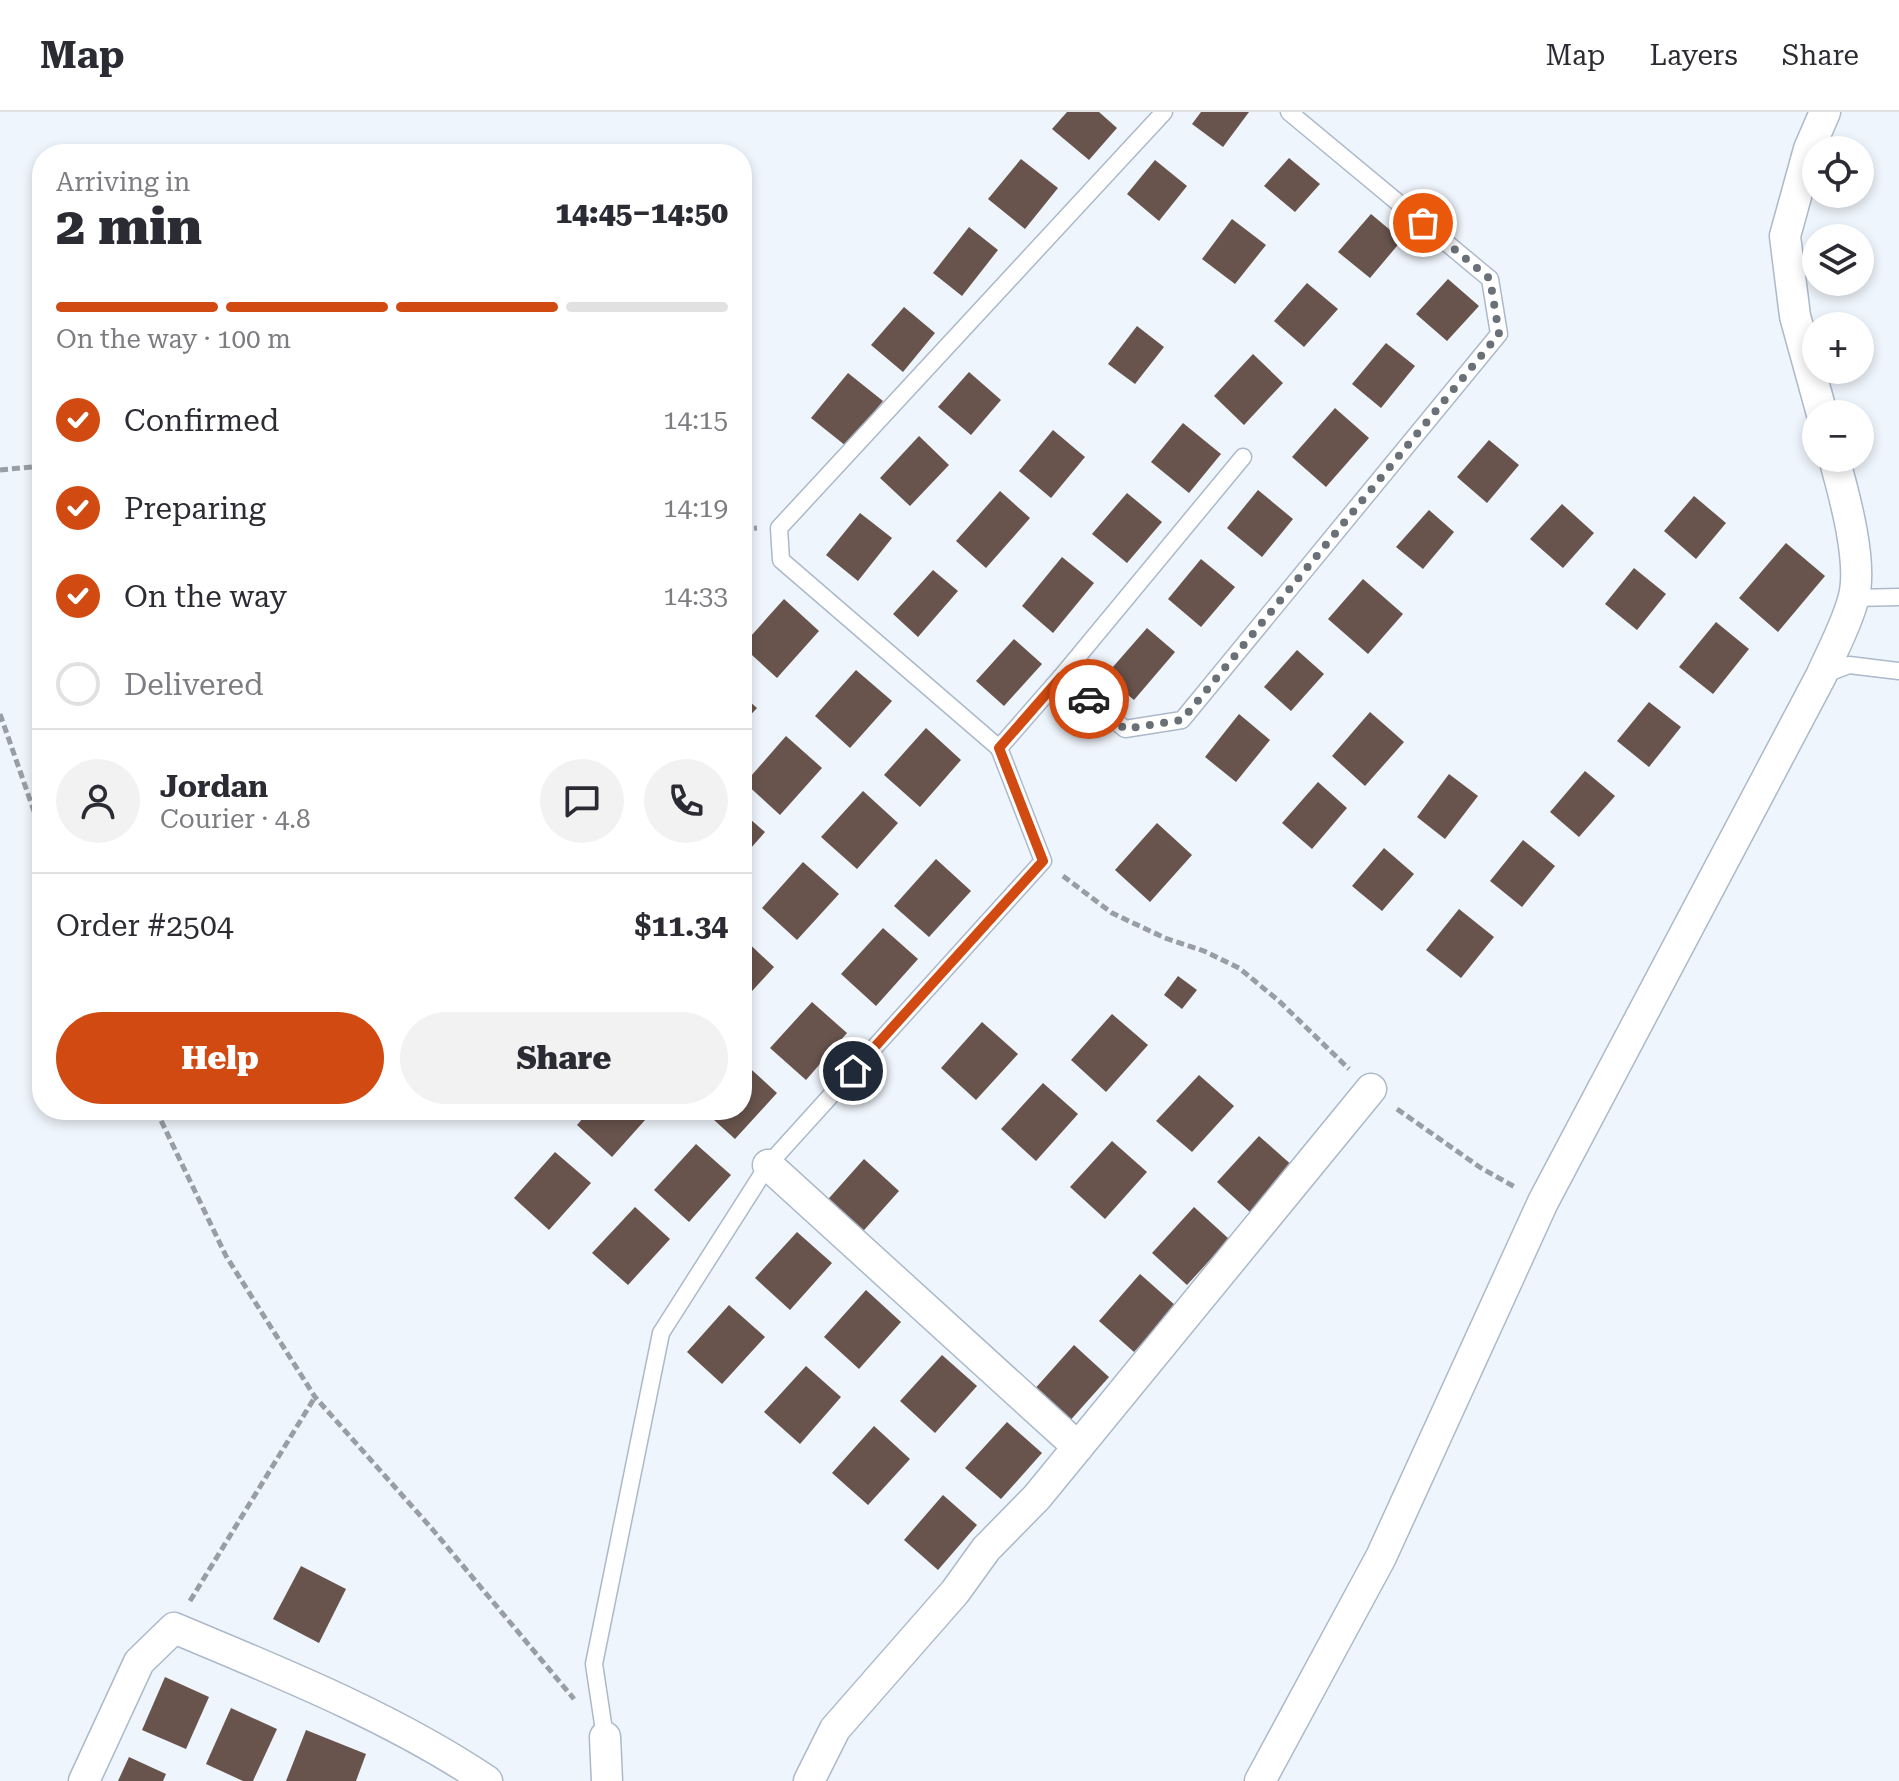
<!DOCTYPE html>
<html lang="en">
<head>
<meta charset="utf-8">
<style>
  :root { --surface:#fff; --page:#f2f2f3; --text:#2b2b33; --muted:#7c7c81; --line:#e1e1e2; --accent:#d04a11 }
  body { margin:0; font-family:"Roboto Serif",serif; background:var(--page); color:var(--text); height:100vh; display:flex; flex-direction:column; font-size:30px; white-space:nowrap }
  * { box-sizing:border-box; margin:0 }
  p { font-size:26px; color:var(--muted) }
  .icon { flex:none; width:44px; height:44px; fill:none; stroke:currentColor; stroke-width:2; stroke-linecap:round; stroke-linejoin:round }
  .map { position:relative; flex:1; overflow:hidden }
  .details { position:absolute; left:32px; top:32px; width:720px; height:976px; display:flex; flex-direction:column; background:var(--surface); border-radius:32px; box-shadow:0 4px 12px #0003 }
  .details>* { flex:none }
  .buttons { position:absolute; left:1802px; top:24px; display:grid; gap:16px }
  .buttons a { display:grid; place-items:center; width:72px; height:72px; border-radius:50%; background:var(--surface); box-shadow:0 4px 12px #0003; font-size:40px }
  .pin { position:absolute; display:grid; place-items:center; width:68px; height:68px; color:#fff; margin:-34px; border:4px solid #fff; border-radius:50%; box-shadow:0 2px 8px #0007 }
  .courier { position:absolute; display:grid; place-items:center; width:80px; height:80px; margin:-40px; border:6px solid #d04a11; border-radius:50%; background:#fff; color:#222; box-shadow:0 2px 10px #0007 }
  .overview em { font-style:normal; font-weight:800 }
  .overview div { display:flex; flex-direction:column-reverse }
  .overview { display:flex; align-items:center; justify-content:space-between; height:136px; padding:0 24px }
  h1 { font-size:52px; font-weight:800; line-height:60px }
  .bar { display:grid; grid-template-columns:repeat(4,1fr); gap:12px 8px; align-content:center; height:96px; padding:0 24px }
  .bar i { height:10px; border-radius:6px; background:var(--line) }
  .bar .on { background:var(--accent) }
  .bar p { grid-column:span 4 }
  .line { display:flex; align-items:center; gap:20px; padding:0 24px; border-top:2px solid var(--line) }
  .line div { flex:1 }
  .round { display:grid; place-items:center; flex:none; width:84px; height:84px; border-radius:42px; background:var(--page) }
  ol { padding:0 24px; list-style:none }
  li { display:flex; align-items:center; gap:24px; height:88px }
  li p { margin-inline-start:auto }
  li .icon { padding:8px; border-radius:50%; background:var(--accent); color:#fff; stroke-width:4 }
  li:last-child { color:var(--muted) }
  li i { width:44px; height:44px; border:4px solid var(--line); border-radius:50% }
  .cta { display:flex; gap:16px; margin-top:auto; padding:16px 24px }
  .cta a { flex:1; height:92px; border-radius:48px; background:var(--accent); color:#fff; font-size:32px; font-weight:800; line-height:92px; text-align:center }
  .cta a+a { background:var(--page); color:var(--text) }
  header { display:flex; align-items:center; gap:48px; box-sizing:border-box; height:112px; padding:0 40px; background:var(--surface); border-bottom:2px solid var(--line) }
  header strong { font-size:38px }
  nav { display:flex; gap:44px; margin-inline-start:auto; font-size:28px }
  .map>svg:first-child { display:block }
  .building { fill:#68544d }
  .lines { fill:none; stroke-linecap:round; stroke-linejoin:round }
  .lane-casing { stroke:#acb9ca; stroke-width:19 }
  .street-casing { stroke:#acb9ca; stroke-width:33 }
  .path { stroke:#989ea5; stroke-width:5; stroke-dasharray:8 4; stroke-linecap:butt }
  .lane { stroke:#fff; stroke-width:16 }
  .street { stroke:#fff; stroke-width:30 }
  .done { stroke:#6a7077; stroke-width:8; stroke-dasharray:0 14.4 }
  .route { stroke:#d04a11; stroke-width:10 }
</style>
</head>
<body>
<header>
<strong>Map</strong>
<nav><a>Map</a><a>Layers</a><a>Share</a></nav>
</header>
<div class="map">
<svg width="1899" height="1669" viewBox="0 0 1899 1669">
  <rect width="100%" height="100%" fill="#eff5fc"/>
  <g class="building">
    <polygon points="1067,0 1099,0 1117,16 1089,48 1052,17"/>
    <polygon points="1201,0 1249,0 1223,35 1192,12"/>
    <polygon points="1289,46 1320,72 1295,100 1264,74"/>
    <polygon points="1021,47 1058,76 1025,117 988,87"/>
    <polygon points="1155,48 1187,74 1159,109 1127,82"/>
    <polygon points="1371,102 1402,128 1370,166 1338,140"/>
    <polygon points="1232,107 1266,133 1235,172 1202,147"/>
    <polygon points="969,115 998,138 962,184 933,161"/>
    <polygon points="1448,167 1479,194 1447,229 1416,202"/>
    <polygon points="1307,171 1338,197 1304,235 1274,209"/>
    <polygon points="904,195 935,221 903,260 871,233"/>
    <polygon points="1137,214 1164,235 1135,272 1108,252"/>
    <polygon points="1386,231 1415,254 1381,296 1352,272"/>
    <polygon points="1253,242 1283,271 1244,313 1214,284"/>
    <polygon points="969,260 1001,288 971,323 938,295"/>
    <polygon points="848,261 883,289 846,334 811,306"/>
    <polygon points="1335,296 1369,326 1326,375 1292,345"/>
    <polygon points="1183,311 1221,342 1189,381 1151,350"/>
    <polygon points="1053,318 1085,345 1051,386 1019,359"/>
    <polygon points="919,324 949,353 910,394 880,366"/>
    <polygon points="1489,328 1519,353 1487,391 1457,365"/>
    <polygon points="1258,378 1293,407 1262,445 1227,416"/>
    <polygon points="1000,379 1030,406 986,456 956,429"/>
    <polygon points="1127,381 1162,410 1127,451 1092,422"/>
    <polygon points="1694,384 1726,411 1696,447 1664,419"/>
    <polygon points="1562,392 1594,421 1563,456 1530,427"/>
    <polygon points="1429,398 1454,420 1423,457 1396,435"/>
    <polygon points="860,401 892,426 858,469 826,443"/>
    <polygon points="1786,431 1825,464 1778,520 1739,486"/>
    <polygon points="1062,445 1094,471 1053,521 1022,494"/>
    <polygon points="1201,447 1235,475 1201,515 1168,487"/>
    <polygon points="1634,456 1666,482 1637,518 1605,492"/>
    <polygon points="933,458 958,479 918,525 893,502"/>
    <polygon points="1363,467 1403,502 1368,542 1328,507"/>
    <polygon points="784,487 819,519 777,566 742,534"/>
    <polygon points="1716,510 1749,537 1713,582 1679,555"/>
    <polygon points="1147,516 1175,540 1134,588 1105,564"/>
    <polygon points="1014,527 1042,552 1004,594 976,569"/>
    <polygon points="1297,538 1324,562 1291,599 1264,575"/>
    <polygon points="856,558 892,589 850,636 815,604"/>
    <polygon points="742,583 757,596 742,612"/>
    <polygon points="1649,590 1681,615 1649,655 1617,629"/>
    <polygon points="1370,600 1404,630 1365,674 1332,644"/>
    <polygon points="1239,602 1270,628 1236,670 1205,645"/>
    <polygon points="926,616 961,648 920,695 884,663"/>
    <polygon points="786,624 822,656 780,703 745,671"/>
    <polygon points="1585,659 1615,684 1579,725 1550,700"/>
    <polygon points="1449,662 1478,684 1445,727 1417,705"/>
    <polygon points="1318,670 1347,696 1312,737 1282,711"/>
    <polygon points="863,679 898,711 857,757 821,725"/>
    <polygon points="742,700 765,720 742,746"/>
    <polygon points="1157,711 1192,743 1150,790 1115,758"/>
    <polygon points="1523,728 1555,754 1522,795 1490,769"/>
    <polygon points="1384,736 1414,762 1382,799 1352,774"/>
    <polygon points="936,747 971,779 929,825 894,794"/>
    <polygon points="803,750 839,782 797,828 762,796"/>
    <polygon points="1459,797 1494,825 1461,866 1426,838"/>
    <polygon points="883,816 918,847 876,894 841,862"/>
    <polygon points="742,825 774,855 742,890"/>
    <polygon points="1178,864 1197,878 1182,897 1164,883"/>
    <polygon points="812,890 847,921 806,968 770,936"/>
    <polygon points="1112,902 1148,933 1106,980 1071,948"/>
    <polygon points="982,910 1018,942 976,988 941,956"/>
    <polygon points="742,949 777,981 735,1027 703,998 742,998"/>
    <polygon points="1199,963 1234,994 1192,1040 1156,1009"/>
    <polygon points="1043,971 1078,1002 1036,1049 1001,1017"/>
    <polygon points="590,998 654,998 612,1045 577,1013"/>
    <polygon points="1259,1024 1294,1055 1252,1102 1217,1070"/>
    <polygon points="1112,1029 1147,1060 1105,1107 1070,1075"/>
    <polygon points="696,1032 731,1063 689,1110 654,1078"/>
    <polygon points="555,1040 591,1071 549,1118 514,1086"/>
    <polygon points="864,1047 899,1079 857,1126 822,1094"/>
    <polygon points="635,1095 670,1127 628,1173 592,1141"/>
    <polygon points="1194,1095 1229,1127 1187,1173 1152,1141"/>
    <polygon points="797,1120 832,1151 790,1198 755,1166"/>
    <polygon points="1140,1162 1176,1194 1134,1240 1099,1209"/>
    <polygon points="866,1178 901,1210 859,1257 824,1225"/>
    <polygon points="729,1193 765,1225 722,1272 687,1240"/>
    <polygon points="1074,1233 1109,1265 1067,1312 1032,1280"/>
    <polygon points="942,1243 977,1274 935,1321 900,1289"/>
    <polygon points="806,1254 841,1285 800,1332 764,1300"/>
    <polygon points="1007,1310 1042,1341 1001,1387 965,1356"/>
    <polygon points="874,1314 910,1347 868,1393 832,1361"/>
    <polygon points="943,1383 977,1413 938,1458 904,1428"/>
    <polygon points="301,1454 346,1477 319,1531 273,1507"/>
    <polygon points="165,1565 209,1585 186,1637 142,1618"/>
    <polygon points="231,1596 277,1617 253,1669 243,1669 206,1652"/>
    <polygon points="306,1618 366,1642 356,1669 286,1669"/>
    <polygon points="129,1645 166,1662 163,1669 118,1669"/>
  </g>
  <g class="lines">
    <defs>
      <g id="lane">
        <polyline points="1854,486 1899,485"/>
        <polyline points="1823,563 1849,553 1899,559"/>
        <polyline points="1061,565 1125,617 1182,608 1499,222 1490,167 1289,0"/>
        <polyline points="999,636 781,448 779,416 1164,0"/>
        <polyline points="605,1625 594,1552 661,1221 768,1053 1043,749 999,636 1061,565 1243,345"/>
      </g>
      <g id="street">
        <polyline points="1822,302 1795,204 1785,124 1809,37 1825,0"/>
        <polyline points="768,1053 1078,1335"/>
        <polyline points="605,1625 607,1669"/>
        <path d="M84,1669L139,1550L174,1516C279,1560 392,1605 487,1669"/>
        <polyline points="809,1669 835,1617 955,1480 986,1437 1037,1385 1371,977"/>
        <path d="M1260,1669L1381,1445L1543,1090L1821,564C1832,539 1846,514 1853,488C1864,453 1844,382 1834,346"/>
      </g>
    </defs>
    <use href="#lane" class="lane-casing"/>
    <use href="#street" class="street-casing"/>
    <g class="path">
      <polyline points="0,358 42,354"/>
      <polyline points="742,417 757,416"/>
      <polyline points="0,602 42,722"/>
      <polyline points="1063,764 1112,801 1165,826 1204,839 1239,856 1279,889 1349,957"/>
      <polyline points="1397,997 1481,1056 1515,1075"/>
      <polyline points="156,998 226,1144 315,1285 433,1418 574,1587"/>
      <polyline points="190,1489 315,1285"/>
    </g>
    <use href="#lane" class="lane"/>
    <use href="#street" class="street"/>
  </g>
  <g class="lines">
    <polyline class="done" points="1089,587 1125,617 1182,608 1499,222 1490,167 1423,111"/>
    <polyline class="route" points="853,959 1043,749 999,636 1061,565 1089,587"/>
  </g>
</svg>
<div class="buttons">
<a><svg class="icon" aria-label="locate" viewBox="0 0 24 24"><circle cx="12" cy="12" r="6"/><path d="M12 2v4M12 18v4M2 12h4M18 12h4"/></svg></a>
<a><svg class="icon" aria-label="layers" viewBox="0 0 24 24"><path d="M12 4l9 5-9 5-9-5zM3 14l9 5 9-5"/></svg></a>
<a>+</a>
<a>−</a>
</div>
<div class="pin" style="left:1423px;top:111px;background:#ea580c"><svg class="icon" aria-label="bag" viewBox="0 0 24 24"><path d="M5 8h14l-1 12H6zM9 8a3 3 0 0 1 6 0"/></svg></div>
<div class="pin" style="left:853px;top:959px;background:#1f2937"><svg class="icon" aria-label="home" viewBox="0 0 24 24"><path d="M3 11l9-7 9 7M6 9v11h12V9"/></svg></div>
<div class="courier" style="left:1089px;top:587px"><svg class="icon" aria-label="car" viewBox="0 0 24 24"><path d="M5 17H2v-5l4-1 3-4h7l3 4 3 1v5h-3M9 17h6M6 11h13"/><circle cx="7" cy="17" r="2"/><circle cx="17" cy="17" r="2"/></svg></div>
<section class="details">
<div class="overview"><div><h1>2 min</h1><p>Arriving in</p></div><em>14:45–14:50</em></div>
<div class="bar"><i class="on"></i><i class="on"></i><i class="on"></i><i></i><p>On the way · 100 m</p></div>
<ol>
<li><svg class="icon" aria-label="check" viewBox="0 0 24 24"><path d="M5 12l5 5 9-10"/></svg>Confirmed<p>14:15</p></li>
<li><svg class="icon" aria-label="check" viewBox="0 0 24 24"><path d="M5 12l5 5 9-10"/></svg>Preparing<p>14:19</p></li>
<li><svg class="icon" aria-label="check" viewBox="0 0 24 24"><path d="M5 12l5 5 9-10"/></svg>On the way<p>14:33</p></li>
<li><i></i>Delivered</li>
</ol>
<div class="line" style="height:144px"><a class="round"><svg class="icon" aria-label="person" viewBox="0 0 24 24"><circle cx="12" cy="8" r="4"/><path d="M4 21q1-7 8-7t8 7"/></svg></a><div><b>Jordan</b><p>Courier · 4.8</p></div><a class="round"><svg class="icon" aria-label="chat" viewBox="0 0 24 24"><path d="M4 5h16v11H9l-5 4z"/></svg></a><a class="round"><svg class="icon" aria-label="phone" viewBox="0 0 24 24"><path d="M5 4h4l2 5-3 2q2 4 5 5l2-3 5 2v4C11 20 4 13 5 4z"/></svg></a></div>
<div class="line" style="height:104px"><div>Order #2504</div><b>$11.34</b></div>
<div class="cta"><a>Help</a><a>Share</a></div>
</section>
</div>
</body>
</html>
